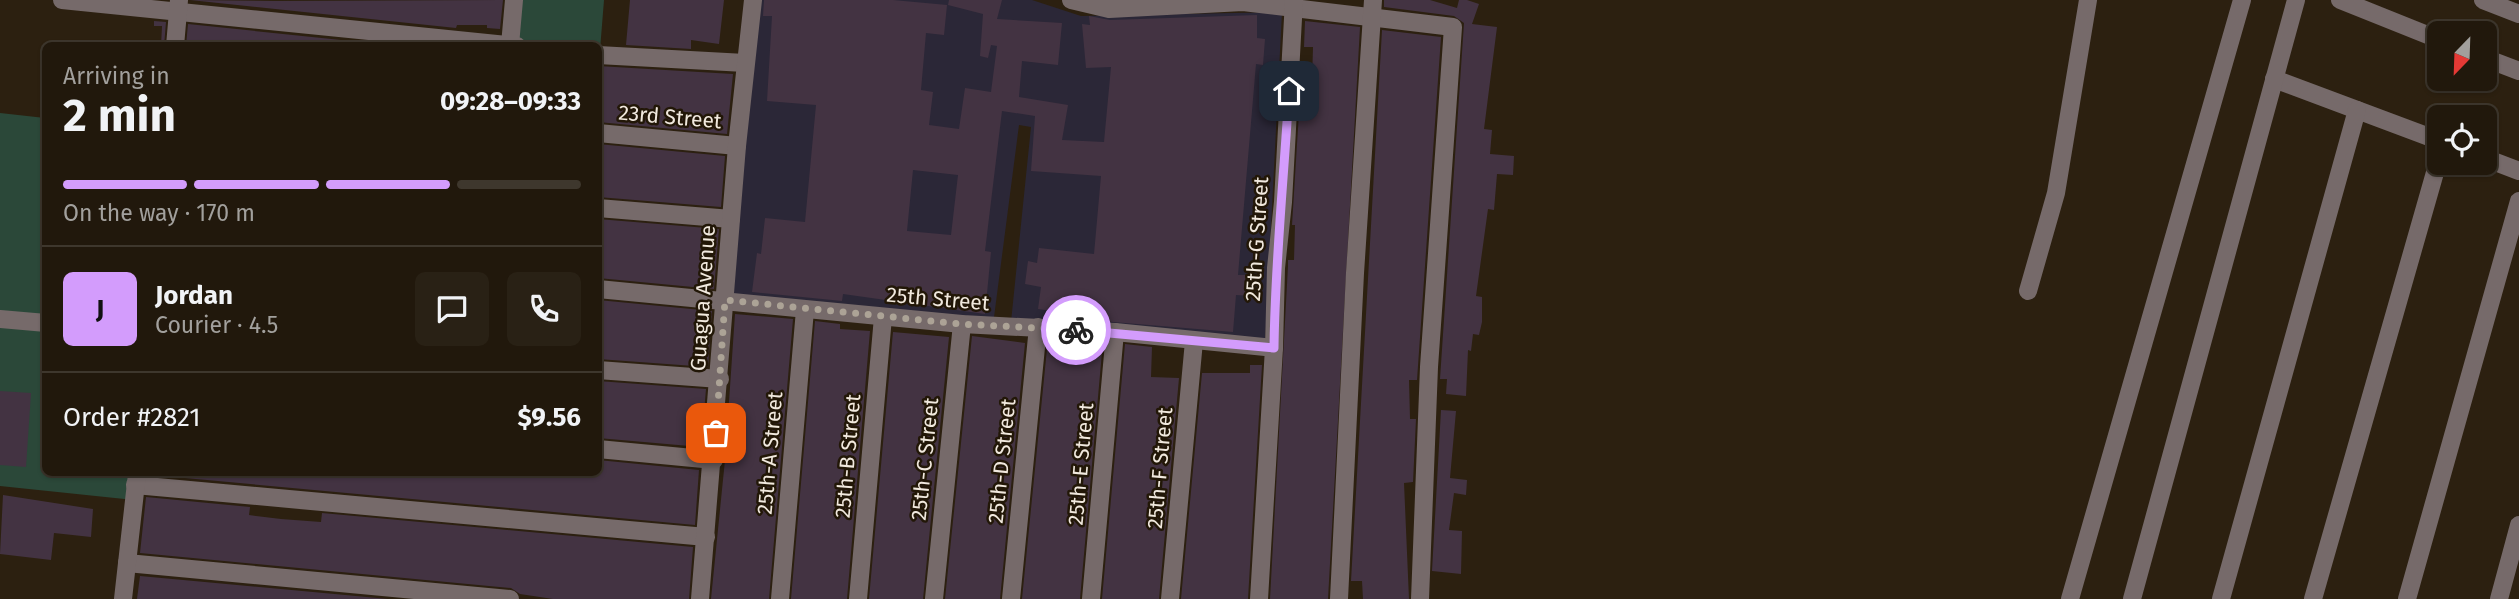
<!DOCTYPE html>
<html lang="en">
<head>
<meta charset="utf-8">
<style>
  :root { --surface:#21180c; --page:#292115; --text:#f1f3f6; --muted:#a2a09d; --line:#3e372d; --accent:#d39cfc }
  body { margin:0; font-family:"Fira Sans",sans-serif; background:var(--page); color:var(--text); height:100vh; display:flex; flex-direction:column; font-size:26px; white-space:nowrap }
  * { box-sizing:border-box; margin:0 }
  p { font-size:23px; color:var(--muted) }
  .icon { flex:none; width:38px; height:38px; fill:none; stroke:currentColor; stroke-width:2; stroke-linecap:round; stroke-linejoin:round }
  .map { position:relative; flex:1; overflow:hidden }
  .details { position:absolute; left:42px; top:42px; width:560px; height:434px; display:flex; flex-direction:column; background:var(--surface); border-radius:10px; box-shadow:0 2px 5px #0004,0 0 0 2px var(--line) }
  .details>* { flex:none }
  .needle { width:46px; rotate:203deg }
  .buttons { position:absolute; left:2427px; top:21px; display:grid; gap:14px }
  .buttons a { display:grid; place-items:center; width:70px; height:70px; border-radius:10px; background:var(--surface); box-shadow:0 2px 5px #0004,0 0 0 2px var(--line); font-size:35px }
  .pin { position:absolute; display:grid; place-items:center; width:60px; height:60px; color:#fff; margin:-30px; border-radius:14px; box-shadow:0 4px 10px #0006 }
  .courier { position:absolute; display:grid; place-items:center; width:70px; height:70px; margin:-35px; border:5px solid #d39cfc; border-radius:50%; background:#fff; color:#222; box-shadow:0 2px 9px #0007 }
  .summary em { font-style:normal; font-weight:700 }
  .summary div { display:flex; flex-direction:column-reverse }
  .summary { display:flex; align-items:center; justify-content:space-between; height:119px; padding:0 21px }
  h1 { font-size:46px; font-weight:700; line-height:52px }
  .bar { display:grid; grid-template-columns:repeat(4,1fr); gap:10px 7px; align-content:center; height:84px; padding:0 21px }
  .bar i { height:9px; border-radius:5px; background:var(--line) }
  .bar .on { background:var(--accent) }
  .bar p { grid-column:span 4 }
  .line { display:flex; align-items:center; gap:18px; padding:0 21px; border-top:2px solid var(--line) }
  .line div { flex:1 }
  .round { display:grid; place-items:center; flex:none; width:74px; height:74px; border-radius:10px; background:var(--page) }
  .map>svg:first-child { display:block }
  .education { fill:#2b2737 }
  .green { fill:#2b4839 }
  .building { fill:#433342; fill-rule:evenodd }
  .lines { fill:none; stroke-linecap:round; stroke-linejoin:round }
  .minor { stroke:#766a6a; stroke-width:18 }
  .done { stroke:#aca396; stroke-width:7; stroke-dasharray:0 12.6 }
  .route { stroke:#d39cfc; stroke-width:9 }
  .labels { text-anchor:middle; stroke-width:5; stroke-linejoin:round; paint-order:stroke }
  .street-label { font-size:21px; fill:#f1e9de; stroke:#221707 }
</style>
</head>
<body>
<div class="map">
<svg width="2519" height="599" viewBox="0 0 2519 599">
  <rect width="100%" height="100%" fill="#2c2010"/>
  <polygon class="education" points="757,0 1032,0 1081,16 1282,12 1265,344 1011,322 1031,127 1019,125 993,325 733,299"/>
  <g class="green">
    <polygon points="520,0 604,0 600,50 598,46 517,42"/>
    <polygon points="0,113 45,118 46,472 136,473 134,500 0,486"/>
  </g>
  <g class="building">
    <polygon points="190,0 275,1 503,0 500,29 487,28 487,25 457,25 456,28"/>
    <polygon points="630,0 724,0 719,44 691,40 691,49 626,45"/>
    <path d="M764,0H893L947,5L944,35L926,33L921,90L933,92L929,125L959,129L965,88L991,92L997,46L991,45L988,58L980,56L983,14L948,5L949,0H1002L997,19L1062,23L1058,65L1022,61L1019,97L1068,105L1062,140L1104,142L1111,67L1086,68L1082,24L1090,25L1089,16L1110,20L1257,15V38L1265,39L1263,65L1256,64L1238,275H1253L1252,296L1236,295L1233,332L1065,318L1066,313L1038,309L1041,287L1025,284L1028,261L1037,263L1039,248L1094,254L1101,176L1031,171L1035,116L1002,111L985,251L991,252L985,314L843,294L842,301L752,292L757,253L761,254L765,218L805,222L816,105L767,101L772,16H763ZM913,170L958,175L951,235L907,231Z"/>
    <polygon points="1384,0 1430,0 1457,8 1459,0 1467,0 1479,4 1472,24 1497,27 1484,129 1492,130 1490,154 1514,156 1513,175 1497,174 1494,210 1488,209 1476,296 1482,297 1482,322 1479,335 1473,334 1471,351 1468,350 1466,396 1446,394 1447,379 1440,379 1464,23 1454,16 1384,7"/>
    <polygon points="154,21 166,22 164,46 161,46 162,26 154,26"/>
    <polygon points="1305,21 1360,27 1328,599 1270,599 1288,266 1288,260 1294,260 1295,225 1292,225 1301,80 1312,81 1313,47 1304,47"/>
    <polygon points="188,24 399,46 186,46"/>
    <polygon points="1382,30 1441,37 1417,380 1409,380 1410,419 1416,419 1413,482 1404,483 1409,599 1363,599 1362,581 1351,581"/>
    <polygon points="598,66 733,74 727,134 598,122"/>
    <polygon points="598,144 725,156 721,207 598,197"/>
    <polygon points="598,219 719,229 714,289 598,278"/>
    <polygon points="598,300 712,311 708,367 598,359"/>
    <polygon points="735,314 793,319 769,599 711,599 725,460"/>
    <polygon points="815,321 840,324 840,329 870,331 847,599 791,599"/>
    <polygon points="893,332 949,337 923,599 869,599"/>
    <polygon points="972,336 1025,343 1000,599 945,599"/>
    <polygon points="1073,341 1092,342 1091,351 1102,352 1080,599 1022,599 1047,349 1072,352"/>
    <polygon points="1125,344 1152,347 1151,377 1179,378 1159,599 1102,599"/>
    <polygon points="1250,365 1262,365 1248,599 1181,599 1202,373 1250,373"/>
    <polygon points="598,381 706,389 701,447 598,438"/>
    <polygon points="0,391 31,393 26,467 0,465"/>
    <polygon points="1441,410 1456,411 1450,478 1467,480 1466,495 1454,493 1449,530 1462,531 1461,574 1432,571"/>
    <polygon points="598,460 699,470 695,525 152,475 152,472 598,472"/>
    <polygon points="3,495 93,509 91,537 54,533 51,560 0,554"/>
    <polygon points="146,497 250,507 249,515 281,519 321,522 322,513 693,547 689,599 553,599 520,594 511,588 140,553"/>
    <polygon points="140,576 388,599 137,599"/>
  </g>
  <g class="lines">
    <g class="minor">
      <polyline points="62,0 517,46"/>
      <polyline points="1071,0 1109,9 1243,2 1453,27 1429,367 1420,599"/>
      <polyline points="2340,0 2440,40"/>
      <polyline points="2483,0 2519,14"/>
      <polyline points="510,45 514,0"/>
      <polyline points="175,46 179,0"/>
      <polyline points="598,55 745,63"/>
      <polyline points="2485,58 2519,71"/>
      <polyline points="2274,79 2440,141"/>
      <polyline points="598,133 737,146"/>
      <polyline points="2485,158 2519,171"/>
      <polyline points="598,208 731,219"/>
      <polyline points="598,289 962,324 1115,332 1274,348"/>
      <polyline points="2028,291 2056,193 2088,0"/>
      <polyline points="0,319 46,323"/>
      <polyline points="598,370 720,379"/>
      <polyline points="598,449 714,460"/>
      <polyline points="135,485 706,537"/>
      <polyline points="127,563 510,599"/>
      <polyline points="123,599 137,474"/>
      <polyline points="700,599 737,146 753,0"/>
      <polyline points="780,599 805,310"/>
      <polyline points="858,599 883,317"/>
      <polyline points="934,599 962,324"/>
      <polyline points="1011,599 1038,327"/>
      <polyline points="1091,599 1115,332"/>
      <polyline points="1170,599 1194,341"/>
      <polyline points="1259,599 1274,348 1276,268 1283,202 1294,0"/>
      <polyline points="1339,599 1355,273 1373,0"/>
      <polyline points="2070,599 2242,0"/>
      <polyline points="2132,599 2296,0"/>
      <polyline points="2221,599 2357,110"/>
      <polyline points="2313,599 2440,155"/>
      <polyline points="2407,599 2519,201"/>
      <polyline points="2499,599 2519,525"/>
    </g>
  </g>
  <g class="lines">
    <polyline class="done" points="716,433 725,300 961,324 1076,330"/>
    <path class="route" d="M1076,330L1274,348C1275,262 1284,177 1289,91"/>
  </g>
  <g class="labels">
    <g class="street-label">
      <text transform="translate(670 117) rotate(5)" y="7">23rd Street</text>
      <text transform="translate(1257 239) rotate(-86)" y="7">25th-G Street</text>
      <text transform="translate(703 298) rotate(-86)" y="7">Guagua Avenue</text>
      <text transform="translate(938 299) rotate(5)" y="7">25th Street</text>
      <text transform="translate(770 453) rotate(-85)" y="7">25th-A Street</text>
      <text transform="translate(848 456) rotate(-85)" y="7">25th-B Street</text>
      <text transform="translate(925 459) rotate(-84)" y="7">25th-C Street</text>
      <text transform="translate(1002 461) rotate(-84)" y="7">25th-D Street</text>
      <text transform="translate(1081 464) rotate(-85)" y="7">25th-E Street</text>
      <text transform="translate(1160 468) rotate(-85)" y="7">25th-F Street</text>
    </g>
  </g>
</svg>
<div class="buttons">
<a><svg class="needle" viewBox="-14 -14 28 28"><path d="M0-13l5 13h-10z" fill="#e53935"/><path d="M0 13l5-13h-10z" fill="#a2a09d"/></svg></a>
<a><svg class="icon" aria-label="locate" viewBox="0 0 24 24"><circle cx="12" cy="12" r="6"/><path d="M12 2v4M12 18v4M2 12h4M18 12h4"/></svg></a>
</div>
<div class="pin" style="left:716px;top:433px;background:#ea580c"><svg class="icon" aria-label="bag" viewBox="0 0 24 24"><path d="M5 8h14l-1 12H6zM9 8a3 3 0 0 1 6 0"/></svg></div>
<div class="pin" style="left:1289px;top:91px;background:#1f2937"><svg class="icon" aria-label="home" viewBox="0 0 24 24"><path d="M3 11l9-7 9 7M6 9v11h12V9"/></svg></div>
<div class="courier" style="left:1076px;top:330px"><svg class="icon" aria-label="bike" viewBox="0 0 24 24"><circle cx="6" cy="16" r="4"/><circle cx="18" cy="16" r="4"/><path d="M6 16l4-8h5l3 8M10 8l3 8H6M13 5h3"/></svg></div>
<section class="details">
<div class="summary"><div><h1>2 min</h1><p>Arriving in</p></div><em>09:28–09:33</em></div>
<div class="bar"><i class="on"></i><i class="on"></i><i class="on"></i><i></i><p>On the way · 170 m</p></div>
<div class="line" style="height:126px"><b class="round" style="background:var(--accent);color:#111">J</b><div><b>Jordan</b><p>Courier · 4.5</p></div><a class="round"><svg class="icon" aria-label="chat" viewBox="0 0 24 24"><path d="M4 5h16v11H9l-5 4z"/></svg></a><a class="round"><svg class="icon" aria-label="phone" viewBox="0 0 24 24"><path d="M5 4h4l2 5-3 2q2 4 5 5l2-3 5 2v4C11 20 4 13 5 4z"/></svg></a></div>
<div class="line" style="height:91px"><div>Order #2821</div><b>$9.56</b></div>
</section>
</div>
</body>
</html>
